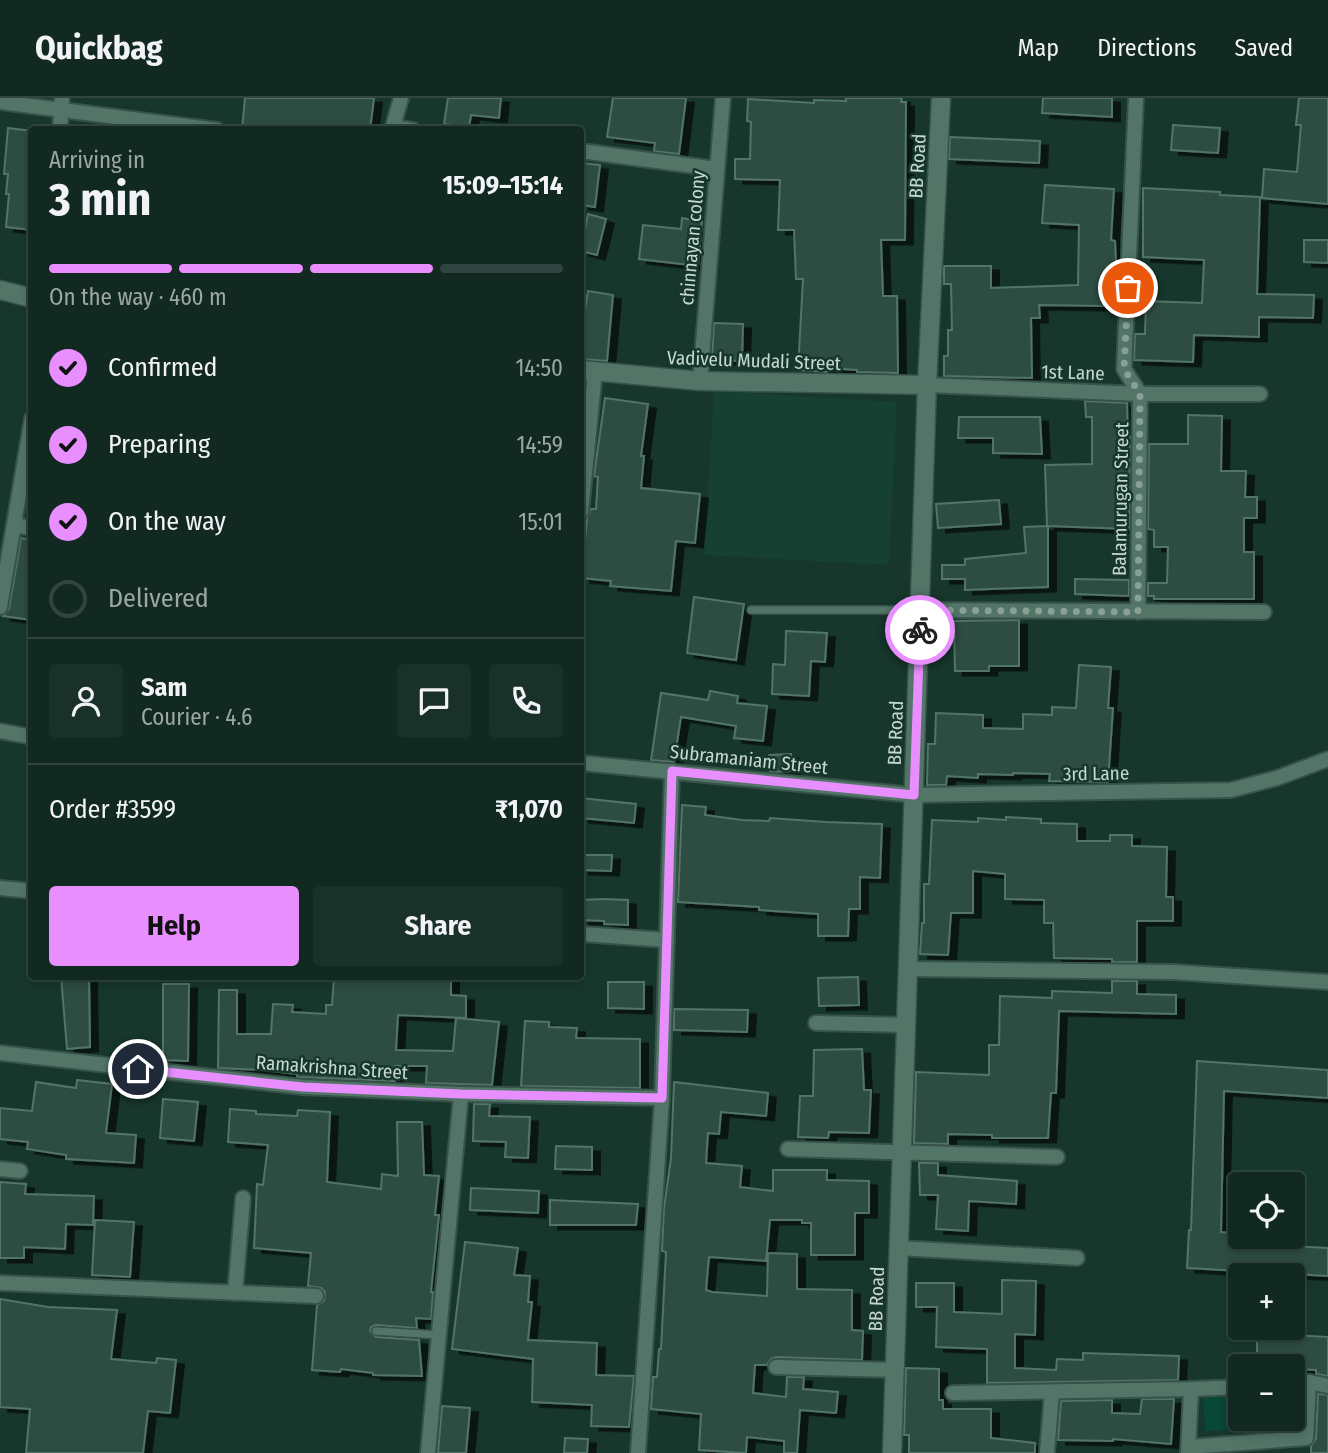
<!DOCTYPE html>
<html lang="en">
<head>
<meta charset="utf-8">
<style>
  :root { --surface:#112921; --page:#1a312a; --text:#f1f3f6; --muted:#9ca6a5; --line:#30453f; --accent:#e88eff }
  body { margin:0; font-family:"Fira Sans Condensed",sans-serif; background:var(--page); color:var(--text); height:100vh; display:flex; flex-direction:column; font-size:26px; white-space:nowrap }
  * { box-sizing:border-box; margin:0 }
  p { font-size:23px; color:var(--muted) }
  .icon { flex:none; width:38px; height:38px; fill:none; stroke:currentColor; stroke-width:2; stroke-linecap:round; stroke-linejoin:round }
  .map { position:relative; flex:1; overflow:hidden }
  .side { position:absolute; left:28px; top:28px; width:556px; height:854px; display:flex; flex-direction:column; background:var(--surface); border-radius:7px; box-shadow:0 4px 10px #0003,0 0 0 2px var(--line) }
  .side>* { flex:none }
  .controls { position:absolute; left:1228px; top:1074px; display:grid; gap:14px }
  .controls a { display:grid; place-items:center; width:77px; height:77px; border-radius:7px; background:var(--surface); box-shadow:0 4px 10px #0003,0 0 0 2px var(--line); font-size:35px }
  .pin { position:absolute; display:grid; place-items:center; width:60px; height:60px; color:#fff; margin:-30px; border:4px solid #fff; border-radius:50%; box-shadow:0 2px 7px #0007 }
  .courier { position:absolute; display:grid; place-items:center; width:70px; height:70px; margin:-35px; border:5px solid #e88eff; border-radius:50%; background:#fff; color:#222; box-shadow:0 2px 9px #0007 }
  .summary em { font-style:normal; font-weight:700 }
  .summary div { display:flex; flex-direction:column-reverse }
  .summary { display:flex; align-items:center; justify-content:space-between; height:119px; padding:0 21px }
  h1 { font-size:46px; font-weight:700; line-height:52px }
  .bar { display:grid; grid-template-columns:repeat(4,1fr); gap:10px 7px; align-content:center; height:84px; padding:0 21px }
  .bar i { height:9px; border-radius:5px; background:var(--line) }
  .bar .current { background:var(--accent) }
  .bar p { grid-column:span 4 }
  .line { display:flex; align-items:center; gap:18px; padding:0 21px; border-top:2px solid var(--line) }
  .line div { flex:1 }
  .round { display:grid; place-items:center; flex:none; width:74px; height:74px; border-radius:7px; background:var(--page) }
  ol { padding:0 21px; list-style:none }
  li { display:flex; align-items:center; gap:21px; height:77px }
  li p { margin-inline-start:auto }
  li .icon { padding:7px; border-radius:50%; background:var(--accent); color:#111; stroke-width:4 }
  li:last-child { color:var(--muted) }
  li i { width:38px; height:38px; border:4px solid var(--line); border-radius:50% }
  .button { display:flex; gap:14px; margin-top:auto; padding:14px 21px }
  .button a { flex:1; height:80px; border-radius:7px; background:var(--accent); color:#111; font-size:28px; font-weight:700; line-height:80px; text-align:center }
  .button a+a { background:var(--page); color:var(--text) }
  header { display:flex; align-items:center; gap:42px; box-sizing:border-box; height:98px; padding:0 35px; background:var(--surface); border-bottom:2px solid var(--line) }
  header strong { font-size:33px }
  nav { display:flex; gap:38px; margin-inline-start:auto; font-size:24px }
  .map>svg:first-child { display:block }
  .built { fill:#154032 }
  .green { fill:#084837 }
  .building { fill:#2d4d42; stroke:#537468; stroke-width:2; filter:url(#shadow) }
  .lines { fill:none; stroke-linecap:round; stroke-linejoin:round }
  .service-casing { stroke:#375249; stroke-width:10 }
  .minor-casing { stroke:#375249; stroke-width:18 }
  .tertiary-casing { stroke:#375249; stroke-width:21 }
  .service { stroke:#537568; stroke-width:7 }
  .minor { stroke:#537568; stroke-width:14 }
  .tertiary { stroke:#537568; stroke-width:18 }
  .done { stroke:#89a097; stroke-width:7; stroke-dasharray:0 12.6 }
  .route { stroke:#e88eff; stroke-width:9 }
  .labels { text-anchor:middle; stroke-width:5; stroke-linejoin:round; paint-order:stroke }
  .street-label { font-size:19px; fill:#c6d8d0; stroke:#17372c }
</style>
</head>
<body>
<header>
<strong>Quickbag</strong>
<nav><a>Map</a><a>Directions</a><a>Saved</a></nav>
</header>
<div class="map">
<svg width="1328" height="1355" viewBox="0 0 1328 1355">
  <defs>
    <filter id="shadow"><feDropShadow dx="8" dy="4.5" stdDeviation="0" flood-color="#0009"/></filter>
  </defs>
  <rect width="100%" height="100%" fill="#17372c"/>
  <polygon class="built" points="714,293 897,304 889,467 704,457"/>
  <polygon class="green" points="1241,1292 1241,1321 1291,1321 1291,1328 1205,1333 1203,1294"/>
  <g class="building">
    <polygon points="245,0 374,0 370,32 242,32"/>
    <polygon points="448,0 501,0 499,20 471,17 469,29 444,26"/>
    <polygon points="613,0 686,0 679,56 654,53 655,45 607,39"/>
    <polygon points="846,0 902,0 901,4 906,4 905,142 881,142 883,198 897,198 898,275 857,274 857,272 827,270 827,274 798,272 803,181 796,181 794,132 778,132 780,82 735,81 735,61 750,61 751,24 747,23 748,1 814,5 814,2 846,3"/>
    <polygon points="1043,0 1112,0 1112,19 1042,15"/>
    <polygon points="1299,0 1328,0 1328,106 1262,100 1264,71 1297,74 1301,27 1296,27"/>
    <polygon points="1173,27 1220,30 1218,55 1171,52"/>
    <polygon points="8,30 32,33 32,132 6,129 9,96 6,96 8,76 4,76"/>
    <polygon points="950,39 1040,43 1039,65 949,61"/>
    <polygon points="581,65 600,67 595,109 581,107"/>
    <polygon points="1045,87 1114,91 1111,142 1115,143 1117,185 1104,185 1104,208 1039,207 1040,220 1031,220 1032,280 944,278 944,258 948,258 948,232 952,232 951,186 944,186 944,168 991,168 991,190 1078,187 1079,127 1042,125"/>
    <polygon points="1143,90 1220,94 1220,97 1260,99 1257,196 1314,197 1313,220 1259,219 1259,239 1194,237 1193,264 1134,262 1135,236 1145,236 1146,203 1202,205 1204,162 1143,159"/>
    <polygon points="588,116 606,121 597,157 581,153"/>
    <polygon points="682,120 702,124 698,168 639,161 643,127 681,131"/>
    <polygon points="1304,142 1328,142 1328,165 1304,164"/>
    <polygon points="588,193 613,197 607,263 581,261 581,219 584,219"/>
    <polygon points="714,225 743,226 742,263 712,262"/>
    <polygon points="605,300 648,306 641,358 644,358 641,390 700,396 695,445 676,443 671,493 610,488 611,483 582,480 587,421 591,411 596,411 598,379 594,378"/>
    <polygon points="1085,303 1127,305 1128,338 1130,338 1129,431 1048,428 1048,489 965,492 965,481 942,481 942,467 965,467 965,461 1026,455 1024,429 1047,428 1045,367 1092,366 1092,319 1086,319"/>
    <polygon points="1188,317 1222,318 1221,373 1246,373 1245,399 1257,399 1257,420 1244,420 1244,454 1254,454 1254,501 1154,501 1154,498 1148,498 1148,485 1167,485 1168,449 1154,449 1154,432 1148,431 1149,346 1188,346"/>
    <polygon points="959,319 1040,319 1042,356 993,355 993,340 958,340"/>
    <polygon points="999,402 1001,426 938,430 936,406"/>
    <polygon points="21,440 32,442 32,522 3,518 9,511"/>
    <polygon points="1075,481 1129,482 1129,498 1075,496"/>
    <polygon points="694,499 744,506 736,562 687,555"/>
    <polygon points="1019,522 1019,568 989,568 989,573 955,573 954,523"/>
    <polygon points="786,533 827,535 825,564 811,563 809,598 772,596 773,566 785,567"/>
    <polygon points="1079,567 1111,569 1108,610 1113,610 1108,684 1049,683 1050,676 1013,675 1013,677 978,676 978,680 947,678 946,687 927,687 928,646 935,646 936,615 983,617 983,630 1023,631 1023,616 1052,617 1052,609 1076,610"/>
    <polygon points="710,593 738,598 737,605 767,608 763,643 734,640 736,628 681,619 674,664 651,662 661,595 708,602"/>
    <polygon points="791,656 792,673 770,674 769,657"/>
    <polygon points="581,700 636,706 634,725 581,720"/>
    <polygon points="682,707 706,709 705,717 742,722 769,723 770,720 826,724 882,726 880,780 860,779 860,811 849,811 848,838 818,838 818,816 759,812 759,809 678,804"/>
    <polygon points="1006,719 1041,721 1041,725 1077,726 1077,743 1110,743 1110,737 1132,737 1132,748 1167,749 1166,799 1173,799 1173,823 1137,823 1137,864 1112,864 1112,861 1054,860 1053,825 1044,825 1044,802 1005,801 1005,776 973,773 973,815 951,815 948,857 920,856 922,825 924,825 924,786 929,786 932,722 978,724 978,720 1006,722"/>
    <polygon points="581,757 612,757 611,773 581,772"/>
    <polygon points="605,801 628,802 628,827 604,826 604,823 581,822 581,802"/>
    <polygon points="61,878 89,878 90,949 67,951"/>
    <polygon points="334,878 451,878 451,897 466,898 466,920 398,917 396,952 453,953 456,920 499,924 492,987 426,985 427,968 395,968 395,983 297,979 297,976 263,972 218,970 219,892 237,892 237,936 271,936 273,906 293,907 292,914 326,916 326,907 332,907"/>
    <polygon points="858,879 859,907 819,908 818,880"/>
    <polygon points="1112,883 1137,883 1137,896 1176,897 1176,916 1059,913 1056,995 1051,995 1048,1040 992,1040 992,1037 948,1036 948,1046 914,1045 916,974 989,977 989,947 999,947 1000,898 1052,900 1052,893 1112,895"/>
    <polygon points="608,884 644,884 644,911 608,910"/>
    <polygon points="163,886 189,886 188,963 163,962"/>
    <polygon points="674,911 748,912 747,934 674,932"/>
    <polygon points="525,923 549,924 549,929 577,930 576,940 640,941 640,990 521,988"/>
    <polygon points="862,951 864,992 871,992 869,1035 829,1034 828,1040 798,1039 800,998 813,998 814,952"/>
    <polygon points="1197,963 1328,972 1328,1000 1224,993 1221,1134 1231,1135 1230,1145 1328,1150 1328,1178 1187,1170 1189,1132 1191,1132"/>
    <polygon points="77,982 112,986 106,1035 136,1037 134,1065 66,1061 66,1057 27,1051 28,1044 0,1041 0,1010 32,1013 36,984 76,990"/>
    <polygon points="674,984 768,995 766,1018 721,1014 719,1036 708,1035 706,1065 742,1068 740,1089 773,1093 773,1072 827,1072 827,1082 869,1083 869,1115 855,1115 855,1157 811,1157 811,1125 802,1125 802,1122 770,1122 766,1163 709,1159 706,1192 712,1194 767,1198 768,1155 797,1156 797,1191 852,1192 852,1232 863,1233 862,1262 776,1259 771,1261 767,1267 755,1267 753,1295 786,1299 787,1279 804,1279 803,1291 838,1294 836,1315 800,1312 797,1355 784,1355 784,1343 747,1339 746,1355 699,1352 701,1316 651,1311 653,1279 657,1279 659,1251 661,1251 666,1154 662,1153 664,1110 671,1060"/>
    <polygon points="163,1001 198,1004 194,1043 160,1040"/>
    <polygon points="474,1006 490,1006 489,1018 530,1019 528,1060 505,1059 506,1044 473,1043"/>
    <polygon points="230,1011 256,1013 256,1016 297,1018 298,1012 330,1014 327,1084 381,1091 382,1076 398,1078 397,1024 422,1024 424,1077 439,1078 435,1117 439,1117 431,1194 433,1194 431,1221 416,1220 417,1230 376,1227 371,1229 370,1233 376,1239 419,1242 422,1278 373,1277 373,1275 341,1271 340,1274 312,1272 317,1207 324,1203 325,1194 321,1190 308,1188 311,1155 254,1150 257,1086 263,1087 268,1047 228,1044"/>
    <polygon points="556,1048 592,1049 592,1072 555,1071"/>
    <polygon points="919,1065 938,1065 938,1077 1017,1083 1016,1106 969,1103 968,1133 936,1131 938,1097 920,1097"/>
    <polygon points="0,1084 26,1086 25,1096 94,1098 93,1127 66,1126 65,1151 24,1149 24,1160 0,1160"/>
    <polygon points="471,1090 539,1093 538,1115 470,1112"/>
    <polygon points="550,1102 638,1106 636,1127 550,1127"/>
    <polygon points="95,1122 134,1124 130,1179 92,1177"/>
    <polygon points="465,1144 518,1150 514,1177 530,1178 528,1204 532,1204 528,1242 597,1245 596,1277 634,1278 629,1329 591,1328 592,1307 532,1304 533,1261 452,1251"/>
    <polygon points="1002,1182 1036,1183 1035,1237 1015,1236 1015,1270 1056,1272 1057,1261 1083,1262 1083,1255 1179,1258 1178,1282 987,1285 987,1251 936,1249 937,1209 916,1209 916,1185 954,1185 954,1214 1002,1216"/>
    <polygon points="0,1201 48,1209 117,1212 111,1261 156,1265 157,1260 176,1262 170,1315 148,1313 143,1355 26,1355 30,1311 0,1309"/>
    <polygon points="1291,1237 1328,1239 1328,1278 1316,1276 1316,1272 1293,1271 1293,1269 1257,1269 1257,1239 1291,1240"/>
    <polygon points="906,1270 939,1271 939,1302 943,1302 943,1311 991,1311 991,1340 1035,1345 1035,1355 909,1355 909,1337 904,1337"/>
    <polygon points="1318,1296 1328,1297 1328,1355 1311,1355 1311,1348 1316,1341"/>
    <polygon points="1142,1301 1174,1301 1171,1346 1113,1341 1113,1343 1058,1342 1061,1303 1112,1302 1112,1315 1140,1316"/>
    <polygon points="442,1308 470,1310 466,1355 438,1355"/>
    <polygon points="565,1340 588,1341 587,1355 564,1355"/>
  </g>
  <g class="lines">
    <defs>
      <g id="service">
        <polyline points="751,512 920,512"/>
        <polyline points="376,1233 438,1237"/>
      </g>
      <g id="minor">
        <polyline points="1136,0 1124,271 1140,296 1138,514"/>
        <polyline points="0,4 217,32"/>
        <polyline points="393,29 413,32"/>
        <polyline points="60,32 62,0"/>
        <polyline points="392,32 401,0"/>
        <polyline points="581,53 717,71"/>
        <polyline points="700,283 723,0"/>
        <polyline points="927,287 1140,296 1260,296"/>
        <polyline points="581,414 595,274"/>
        <polyline points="14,427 32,430"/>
        <polyline points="0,509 32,320"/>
        <polyline points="920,512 1264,514"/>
        <polyline points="0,633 32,639"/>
        <polyline points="581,665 914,697 1231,692 1277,680 1328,661"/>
        <polyline points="0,790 32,793"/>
        <polyline points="581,836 667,842"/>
        <polyline points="908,871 1173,874 1328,884"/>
        <polyline points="816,925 907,927"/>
        <polyline points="0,955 303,989 461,996 662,1000"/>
        <polyline points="788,1051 1057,1059"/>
        <polyline points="0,1071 20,1073"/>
        <polyline points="899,1150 1077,1160"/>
        <polyline points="0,1185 316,1198"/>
        <polyline points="235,1195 243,1100"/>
        <polyline points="776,1269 895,1272"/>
        <polyline points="1293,1285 1309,1284 1328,1288"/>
        <polyline points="953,1295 1191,1291 1241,1289"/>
        <polyline points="1189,1349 1306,1340 1309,1284"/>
        <polyline points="428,1355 461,996"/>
        <polyline points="638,1355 662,1000 672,673"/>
        <polyline points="1047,1355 1052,1294"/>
        <polyline points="1188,1355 1191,1291"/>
      </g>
      <g id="tertiary">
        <polyline points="0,192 32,200"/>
        <polyline points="581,272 700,283 927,287"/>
        <polyline points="892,1355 927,287 941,0"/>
      </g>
    </defs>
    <use href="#service" class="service-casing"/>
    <use href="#minor" class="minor-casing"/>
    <use href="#tertiary" class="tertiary-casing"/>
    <use href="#service" class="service"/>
    <use href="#minor" class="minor"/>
    <use href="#tertiary" class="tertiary"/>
  </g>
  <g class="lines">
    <polyline class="done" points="920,532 920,512 1138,514 1140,296 1124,271 1128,190"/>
    <polyline class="route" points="138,971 303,989 461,996 662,1000 672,673 914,697 920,532"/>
  </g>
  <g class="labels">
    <g class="street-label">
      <text transform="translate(917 68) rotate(-87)" y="7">BB Road</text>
      <text transform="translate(692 140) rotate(-85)" y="7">chinnayan colony</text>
      <text transform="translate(754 262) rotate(2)" y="7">Vadivelu Mudali Street</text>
      <text transform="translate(1073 274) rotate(2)" y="7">1st Lane</text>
      <text transform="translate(1120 401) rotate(-89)" y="7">Balamurugan Street</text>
      <text transform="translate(895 635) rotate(-88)" y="7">BB Road</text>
      <text transform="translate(749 661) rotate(6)" y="7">Subramaniam Street</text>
      <text transform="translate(1096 675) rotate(-1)" y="7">3rd Lane</text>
      <text transform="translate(332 969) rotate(4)" y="7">Ramakrishna Street</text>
      <text transform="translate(876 1201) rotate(-88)" y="7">BB Road</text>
    </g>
  </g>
</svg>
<div class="controls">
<a><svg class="icon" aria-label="locate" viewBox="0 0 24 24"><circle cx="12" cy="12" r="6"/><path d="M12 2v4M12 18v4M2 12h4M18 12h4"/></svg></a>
<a>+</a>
<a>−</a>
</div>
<div class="pin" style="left:1128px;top:190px;background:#ea580c"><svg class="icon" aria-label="bag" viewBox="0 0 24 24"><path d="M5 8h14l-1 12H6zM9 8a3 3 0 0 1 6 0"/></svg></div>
<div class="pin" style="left:138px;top:971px;background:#1f2937"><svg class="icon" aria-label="home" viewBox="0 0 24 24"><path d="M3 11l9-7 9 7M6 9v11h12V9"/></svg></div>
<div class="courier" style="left:920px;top:532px"><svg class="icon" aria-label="bike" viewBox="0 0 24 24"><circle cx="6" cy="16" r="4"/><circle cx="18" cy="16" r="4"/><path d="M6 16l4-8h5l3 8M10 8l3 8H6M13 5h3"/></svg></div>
<section class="side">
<div class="summary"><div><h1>3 min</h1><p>Arriving in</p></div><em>15:09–15:14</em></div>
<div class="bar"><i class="current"></i><i class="current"></i><i class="current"></i><i></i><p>On the way · 460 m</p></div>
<ol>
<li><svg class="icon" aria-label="check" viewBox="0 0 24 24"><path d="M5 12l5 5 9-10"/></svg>Confirmed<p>14:50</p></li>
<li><svg class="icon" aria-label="check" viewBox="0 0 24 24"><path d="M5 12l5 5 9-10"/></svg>Preparing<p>14:59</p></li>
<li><svg class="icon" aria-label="check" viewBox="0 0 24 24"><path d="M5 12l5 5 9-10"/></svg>On the way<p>15:01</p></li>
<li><i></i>Delivered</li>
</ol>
<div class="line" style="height:126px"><a class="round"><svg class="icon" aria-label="person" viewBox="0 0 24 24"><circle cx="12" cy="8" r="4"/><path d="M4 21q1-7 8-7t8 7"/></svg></a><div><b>Sam</b><p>Courier · 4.6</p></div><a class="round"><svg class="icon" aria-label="chat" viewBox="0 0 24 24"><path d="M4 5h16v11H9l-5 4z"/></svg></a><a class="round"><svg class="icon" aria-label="phone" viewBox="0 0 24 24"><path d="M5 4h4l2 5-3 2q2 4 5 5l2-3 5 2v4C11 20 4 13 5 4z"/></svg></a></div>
<div class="line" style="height:91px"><div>Order #3599</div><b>₹1,070</b></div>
<div class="button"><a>Help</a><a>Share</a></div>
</section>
</div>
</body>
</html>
